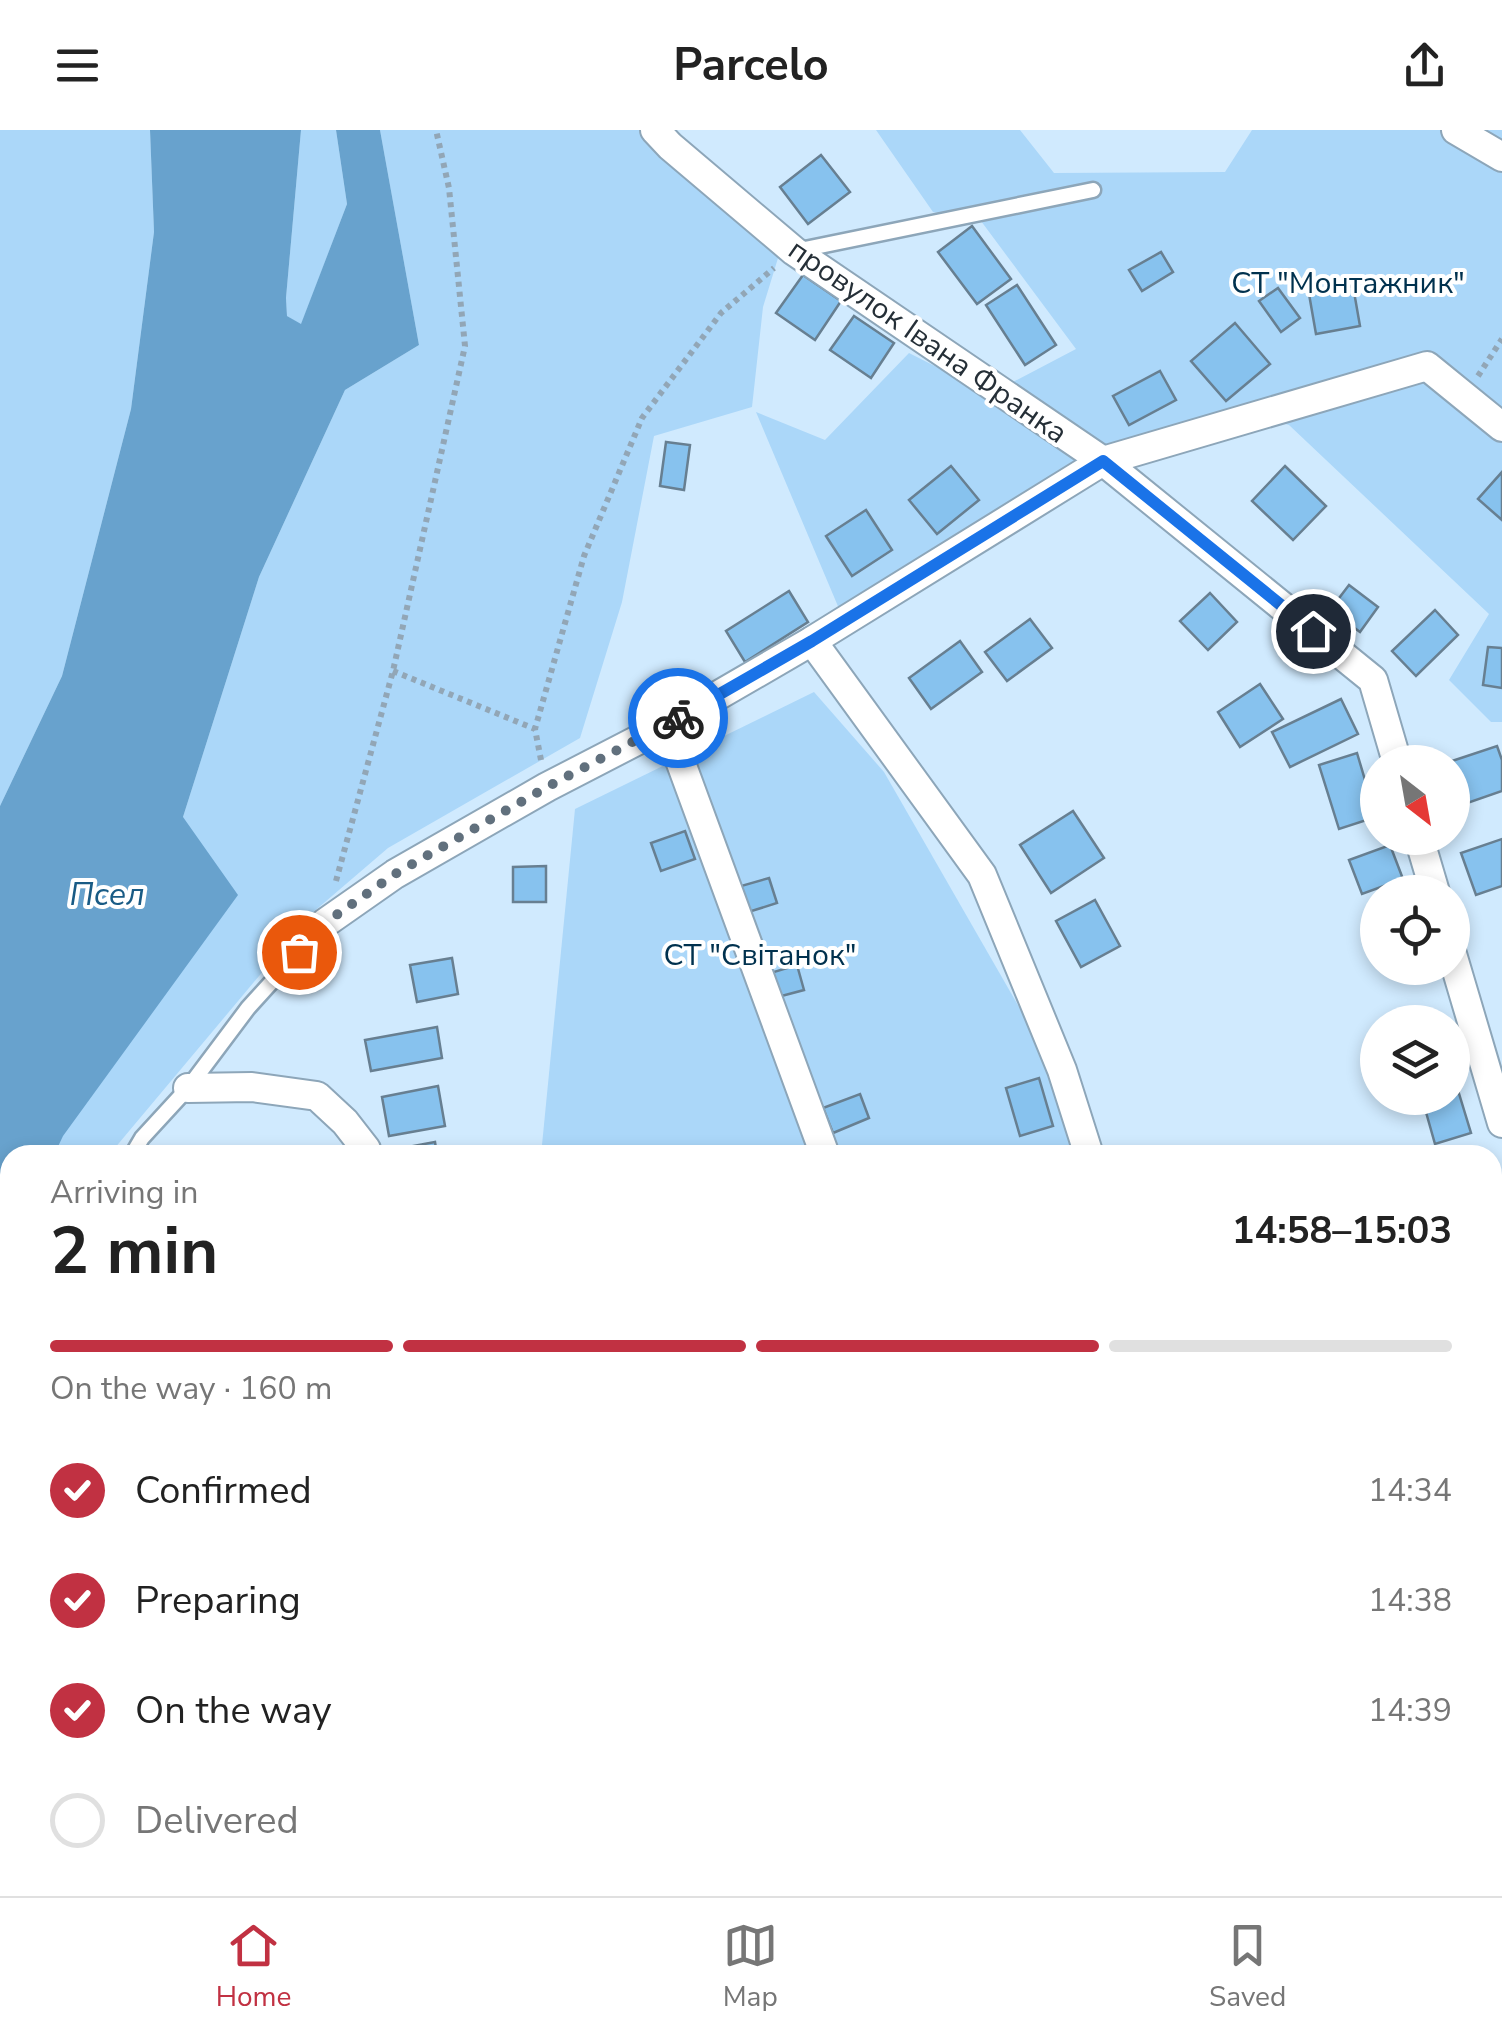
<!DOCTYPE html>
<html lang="en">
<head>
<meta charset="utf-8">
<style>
  :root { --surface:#fff; --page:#f2f2f2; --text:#222; --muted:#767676; --line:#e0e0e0; --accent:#c13142 }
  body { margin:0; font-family:"Nunito Sans",sans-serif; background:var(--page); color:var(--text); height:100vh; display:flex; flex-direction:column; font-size:38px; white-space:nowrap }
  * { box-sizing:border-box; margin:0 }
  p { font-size:32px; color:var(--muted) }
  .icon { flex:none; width:55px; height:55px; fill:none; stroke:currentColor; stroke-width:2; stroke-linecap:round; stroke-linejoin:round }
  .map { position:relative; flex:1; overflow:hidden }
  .panel { position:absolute; left:0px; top:1015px; width:1502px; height:752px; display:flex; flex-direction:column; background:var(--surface); border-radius:30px 30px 0 0; box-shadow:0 5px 15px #0003 }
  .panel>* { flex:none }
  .needle { width:65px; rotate:149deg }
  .buttons { position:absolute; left:1360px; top:615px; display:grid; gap:20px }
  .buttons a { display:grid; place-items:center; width:110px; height:110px; border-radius:50%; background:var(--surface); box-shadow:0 5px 15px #0003; font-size:50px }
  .pin { position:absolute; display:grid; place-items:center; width:85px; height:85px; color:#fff; margin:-42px; border:5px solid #fff; border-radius:50%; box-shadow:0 2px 10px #0007 }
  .courier { position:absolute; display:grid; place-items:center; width:100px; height:100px; margin:-50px; border:8px solid #1a73e8; border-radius:50%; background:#fff; color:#222; box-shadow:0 2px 12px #0007 }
  .headline em { font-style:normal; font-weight:700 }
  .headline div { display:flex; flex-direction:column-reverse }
  .headline { display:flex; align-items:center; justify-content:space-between; height:170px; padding:0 50px }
  h1 { font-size:65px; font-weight:700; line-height:75px }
  .bar { display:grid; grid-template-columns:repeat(4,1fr); gap:15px 10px; align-content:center; height:120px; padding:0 50px }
  .bar i { height:12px; border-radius:8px; background:var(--line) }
  .bar .current { background:var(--accent) }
  .bar p { grid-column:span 4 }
  ol { padding:0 50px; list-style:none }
  li { display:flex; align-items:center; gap:30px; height:110px }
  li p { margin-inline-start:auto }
  li .icon { padding:10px; border-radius:50%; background:var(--accent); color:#fff; stroke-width:4 }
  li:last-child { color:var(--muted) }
  li i { width:55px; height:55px; border:5px solid var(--line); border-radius:50% }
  header { display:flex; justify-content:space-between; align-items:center; height:130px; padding:0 50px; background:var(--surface); font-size:45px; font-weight:700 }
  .tabs { display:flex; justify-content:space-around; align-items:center; height:140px; border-top:2px solid var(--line); background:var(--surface); font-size:28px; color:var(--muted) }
  .tabs a { display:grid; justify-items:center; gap:5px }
  .tabs .current { color:var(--accent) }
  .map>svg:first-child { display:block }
  .green { fill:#abd7f9 }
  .water { fill:#68a2cd }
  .building { fill:#87c2ee; stroke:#677f91; stroke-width:2.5 }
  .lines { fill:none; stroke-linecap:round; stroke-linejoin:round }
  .lane-casing { stroke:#8da6b9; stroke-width:19 }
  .street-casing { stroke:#8da6b9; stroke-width:32 }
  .path { stroke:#92a6b6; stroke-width:6; stroke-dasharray:5 5; stroke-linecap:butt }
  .lane { stroke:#fff; stroke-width:14 }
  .street { stroke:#fff; stroke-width:28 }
  .done { stroke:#61707d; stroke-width:10; stroke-dasharray:0 18 }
  .route { stroke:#1a73e8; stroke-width:12 }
  .labels { text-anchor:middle; stroke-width:8; stroke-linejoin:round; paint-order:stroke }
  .park-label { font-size:30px; fill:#00314e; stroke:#fff }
  .street-label { font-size:30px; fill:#252f37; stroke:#fff }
  .water-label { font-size:32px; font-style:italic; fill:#195b85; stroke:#fff }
</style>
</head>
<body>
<header><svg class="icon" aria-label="menu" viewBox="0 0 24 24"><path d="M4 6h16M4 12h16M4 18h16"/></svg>Parcelo<svg class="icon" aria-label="share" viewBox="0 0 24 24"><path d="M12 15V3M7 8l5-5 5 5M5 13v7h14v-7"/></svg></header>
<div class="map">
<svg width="1502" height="1766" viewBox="0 0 1502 1766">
  <rect width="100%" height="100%" fill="#d0eafe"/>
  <g class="green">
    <polygon points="0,0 150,0 154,102 131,279 62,546 0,676"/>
    <polygon points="301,0 336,0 347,74 301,195 287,186 286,168"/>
    <polygon points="380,0 675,0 692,18 786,102 763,177 752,277 654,306 622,472 580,608 388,718 311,784 109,1025 54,1025 183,687 259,447 345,260 419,215"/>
    <polygon points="876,0 1020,0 1054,43 1225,42 1252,0 1502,0 1502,592 1491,592 1449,550 1489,484 1289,295 1230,279 1114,316 840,481 756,282 825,310 909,223 990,264 1076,219 981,91 933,82"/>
    <polygon points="814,562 884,642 1050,931 1075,1025 541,1025 575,679"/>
    <polygon points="10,1753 10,1758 171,1758 169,1766 6,1766"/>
  </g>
  <polygon class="water" points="150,0 301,0 286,168 287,186 301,194 347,74 336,0 380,0 419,215 345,260 259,447 183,687 238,765 63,1006 54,1025 10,1025 10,1116 0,1132 0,676 62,546 131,279 154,102"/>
  <g class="building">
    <polygon points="821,25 850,62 808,94 780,57"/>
    <polygon points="972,96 1011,149 977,174 938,122"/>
    <polygon points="1161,122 1173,142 1142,161 1129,140"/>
    <polygon points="803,145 841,171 815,210 776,183"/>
    <polygon points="1017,155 1056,215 1025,235 986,175"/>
    <polygon points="1353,156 1360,196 1316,204 1309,164"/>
    <polygon points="1278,158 1300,188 1281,202 1259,171"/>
    <polygon points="854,186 894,213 871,248 830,220"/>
    <polygon points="1235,193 1270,234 1226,271 1191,231"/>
    <polygon points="1160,241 1176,270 1129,295 1113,266"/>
    <polygon points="666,312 690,315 684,360 660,356"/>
    <polygon points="951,336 979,370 937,404 909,370"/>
    <polygon points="1285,336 1326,376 1293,410 1252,371"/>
    <polygon points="1502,342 1502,390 1478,369"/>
    <polygon points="866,380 892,420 852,446 826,406"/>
    <polygon points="1349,455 1378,477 1360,502 1330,480"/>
    <polygon points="789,461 808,492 745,532 726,501"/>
    <polygon points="1210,463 1237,492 1208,520 1180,491"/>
    <polygon points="1435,480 1458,505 1416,546 1392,521"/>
    <polygon points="1030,489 1052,518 1007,551 985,522"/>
    <polygon points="960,511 982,542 931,579 909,548"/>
    <polygon points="1488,517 1502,518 1502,558 1483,555"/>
    <polygon points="1260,554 1283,589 1240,617 1218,582"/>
    <polygon points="1341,569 1358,604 1290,637 1272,602"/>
    <polygon points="1497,616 1502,630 1502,661 1456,677 1452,665 1452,632 1449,632"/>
    <polygon points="1357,623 1376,687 1339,699 1319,635"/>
    <polygon points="1073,681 1104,728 1051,763 1020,715"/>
    <polygon points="685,701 695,729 661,741 651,713"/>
    <polygon points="1502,709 1502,756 1476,765 1461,723"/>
    <polygon points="1390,715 1403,749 1362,764 1349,730"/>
    <polygon points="546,736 546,772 513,772 513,737"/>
    <polygon points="769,748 777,773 742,784 734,758"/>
    <polygon points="1095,770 1120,816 1081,837 1056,791"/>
    <polygon points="452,828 458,864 417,872 410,835"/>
    <polygon points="797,835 804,860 774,868 767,844"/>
    <polygon points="437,897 442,928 371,941 365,910"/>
    <polygon points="1039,948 1053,996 1020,1006 1006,958"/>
    <polygon points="438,956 445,996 389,1006 382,967"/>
    <polygon points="1457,957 1471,1003 1435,1014 1422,968 1452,968 1452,959"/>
    <polygon points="860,964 869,988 833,1003 823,978"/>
    <polygon points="435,1012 437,1025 393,1025 392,1020"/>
    <polygon points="1502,1174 1502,1229 1492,1231 1492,1176"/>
    <polygon points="1502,1256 1502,1284 1492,1287 1492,1259"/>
    <polygon points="1502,1313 1502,1377 1492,1380 1492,1316"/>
    <polygon points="1500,1659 1502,1667 1502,1696 1492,1699 1492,1661"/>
    <polygon points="335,1758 365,1758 368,1766 338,1766"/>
    <polygon points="786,1758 815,1758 818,1766 761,1766"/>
    <polygon points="837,1758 872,1758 874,1766 840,1766"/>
  </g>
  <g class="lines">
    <defs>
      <g id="lane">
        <polyline points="795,121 1093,60"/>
        <polyline points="132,1025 142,1008 188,958 248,878 325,793"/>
        <polyline points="0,1252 10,1235"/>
        <polyline points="264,1758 267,1766"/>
      </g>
      <g id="street">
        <polyline points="655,0 670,16 794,121 1103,331 1373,550 1397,632"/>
        <polyline points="1456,0 1502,27"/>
        <polyline points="812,511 982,745 1062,940 1089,1025"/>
        <polyline points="667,595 825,1025"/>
        <polyline points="1419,708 1435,762"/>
        <polyline points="325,793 395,744 547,657 667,595 812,511 1103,331 1427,236 1502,297"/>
        <polyline points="1452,824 1502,993"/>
        <polyline points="188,958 252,957 317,966 345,992 366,1019 367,1025"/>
        <polyline points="1265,1758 1266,1766"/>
        <polyline points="555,1766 573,1758"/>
        <polyline points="1469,1766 1502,1755"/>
      </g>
    </defs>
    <use href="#lane" class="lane-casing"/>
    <use href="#street" class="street-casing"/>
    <g class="path">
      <polyline points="1478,246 1502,209"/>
      <polyline points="393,541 535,599"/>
      <polyline points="541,630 535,599 584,426 642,288 721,183 774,138"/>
      <polyline points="336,751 393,541 465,216 449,58 436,0"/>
    </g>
    <use href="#lane" class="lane"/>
    <use href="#street" class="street"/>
  </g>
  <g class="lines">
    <polyline class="done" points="299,822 325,793 395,744 547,657 678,588"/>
    <polyline class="route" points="678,588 812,511 1103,331 1313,501"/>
  </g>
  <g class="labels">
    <g class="park-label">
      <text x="1348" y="163">СТ "Монтажник"</text>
      <text x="760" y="835">СТ "Світанок"</text>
    </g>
    <g class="street-label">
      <text transform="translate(928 211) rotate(35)" y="10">провулок Івана Франка</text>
    </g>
    <g class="water-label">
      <text x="107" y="775">Псел</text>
    </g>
  </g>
</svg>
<div class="buttons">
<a><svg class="needle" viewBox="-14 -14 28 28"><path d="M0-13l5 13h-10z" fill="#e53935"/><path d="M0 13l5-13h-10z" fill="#767676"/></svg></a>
<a><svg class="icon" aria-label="locate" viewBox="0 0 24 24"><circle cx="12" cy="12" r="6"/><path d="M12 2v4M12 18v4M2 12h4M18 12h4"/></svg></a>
<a><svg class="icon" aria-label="layers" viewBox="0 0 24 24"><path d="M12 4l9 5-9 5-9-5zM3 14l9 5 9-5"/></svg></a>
</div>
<div class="pin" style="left:299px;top:822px;background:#ea580c"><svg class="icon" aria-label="bag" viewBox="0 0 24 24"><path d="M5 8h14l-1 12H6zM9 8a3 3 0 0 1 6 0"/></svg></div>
<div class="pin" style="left:1313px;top:501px;background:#1f2937"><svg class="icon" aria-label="home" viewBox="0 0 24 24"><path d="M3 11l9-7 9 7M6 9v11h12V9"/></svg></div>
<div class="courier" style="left:678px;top:588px"><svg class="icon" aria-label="bike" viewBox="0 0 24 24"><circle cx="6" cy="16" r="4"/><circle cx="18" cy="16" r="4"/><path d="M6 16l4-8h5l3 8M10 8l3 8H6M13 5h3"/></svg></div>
<section class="panel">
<div class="headline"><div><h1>2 min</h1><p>Arriving in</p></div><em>14:58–15:03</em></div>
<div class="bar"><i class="current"></i><i class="current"></i><i class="current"></i><i></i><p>On the way · 160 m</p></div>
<ol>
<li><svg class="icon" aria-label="check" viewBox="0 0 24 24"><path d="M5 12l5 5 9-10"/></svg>Confirmed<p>14:34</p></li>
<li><svg class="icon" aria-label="check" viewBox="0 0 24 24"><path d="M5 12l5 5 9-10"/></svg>Preparing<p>14:38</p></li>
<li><svg class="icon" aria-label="check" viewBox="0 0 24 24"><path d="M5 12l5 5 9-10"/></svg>On the way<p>14:39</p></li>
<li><i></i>Delivered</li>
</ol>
</section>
</div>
<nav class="tabs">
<a class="current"><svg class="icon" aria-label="home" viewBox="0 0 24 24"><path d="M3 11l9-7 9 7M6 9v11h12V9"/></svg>Home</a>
<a><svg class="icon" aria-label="map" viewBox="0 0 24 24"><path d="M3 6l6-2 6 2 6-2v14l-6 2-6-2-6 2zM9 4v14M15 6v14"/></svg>Map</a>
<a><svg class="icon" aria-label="saved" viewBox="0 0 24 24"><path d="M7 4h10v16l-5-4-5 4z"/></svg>Saved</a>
</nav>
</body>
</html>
